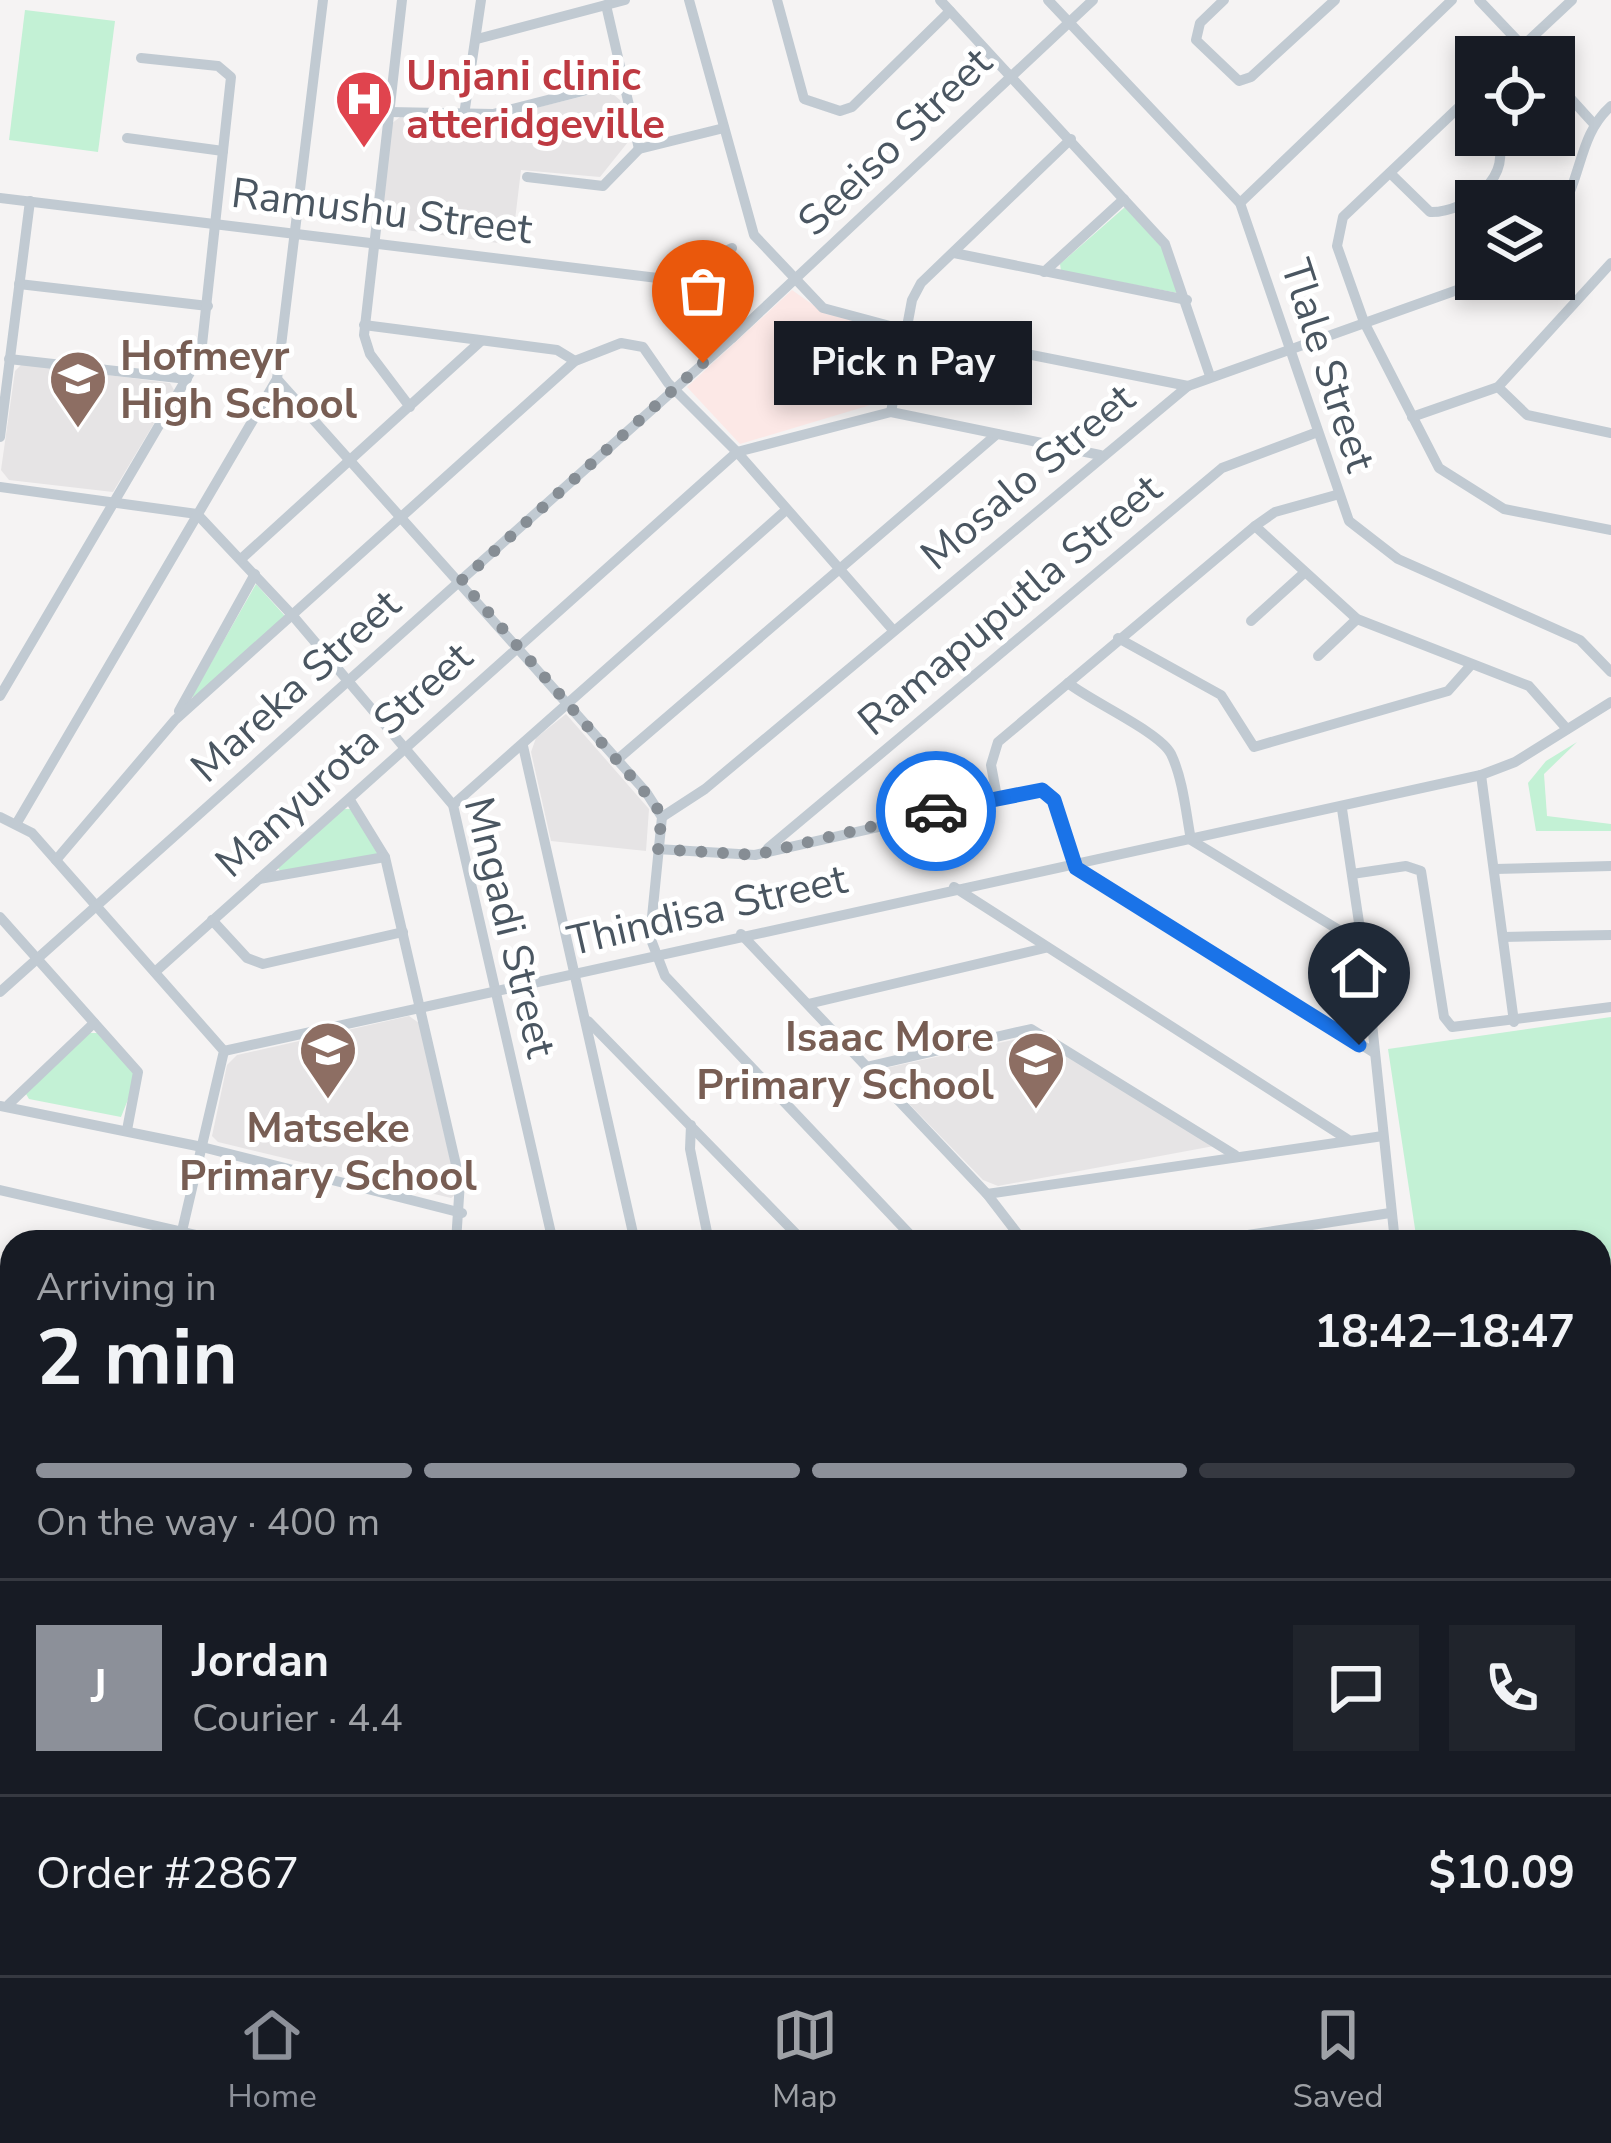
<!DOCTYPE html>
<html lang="en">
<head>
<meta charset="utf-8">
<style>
  :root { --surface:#171b24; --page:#20242c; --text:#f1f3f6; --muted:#9ea1a6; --line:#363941; --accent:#8c9099 }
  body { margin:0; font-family:"Nunito Sans",sans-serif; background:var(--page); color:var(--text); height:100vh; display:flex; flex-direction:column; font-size:45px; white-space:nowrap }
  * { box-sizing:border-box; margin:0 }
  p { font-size:39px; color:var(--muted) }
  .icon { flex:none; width:66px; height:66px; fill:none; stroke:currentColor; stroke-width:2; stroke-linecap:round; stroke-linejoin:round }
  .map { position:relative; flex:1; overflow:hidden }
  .panel { position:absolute; left:0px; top:1230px; width:1611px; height:747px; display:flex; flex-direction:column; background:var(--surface); border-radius:36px 36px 0 0; box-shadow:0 6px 18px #0003 }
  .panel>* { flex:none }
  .controls { position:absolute; left:1455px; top:36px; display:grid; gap:24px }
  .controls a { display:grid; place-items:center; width:120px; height:120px; border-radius:0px; background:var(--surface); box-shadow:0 6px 18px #0003; font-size:60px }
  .pin { position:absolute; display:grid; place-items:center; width:102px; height:102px; color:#fff; margin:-123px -51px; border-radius:50% 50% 50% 0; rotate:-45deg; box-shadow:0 0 12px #0007 }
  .pin .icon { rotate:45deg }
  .courier { position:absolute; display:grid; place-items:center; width:120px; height:120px; margin:-60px; border:9px solid #1a73e8; border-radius:50%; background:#fff; color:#222; box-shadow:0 3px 15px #0007 }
  .bubble { position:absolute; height:84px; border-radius:0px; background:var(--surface); box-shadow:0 6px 18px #0003; font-size:39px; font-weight:700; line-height:84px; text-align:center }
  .summary em { font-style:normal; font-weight:700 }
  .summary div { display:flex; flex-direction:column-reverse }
  .summary { display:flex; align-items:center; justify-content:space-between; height:204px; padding:0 36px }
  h1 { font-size:78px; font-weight:700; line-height:90px }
  .bar { display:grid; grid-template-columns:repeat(4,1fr); gap:18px 12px; align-content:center; height:144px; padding:0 36px }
  .bar i { height:15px; border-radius:9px; background:var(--line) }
  .bar .selected { background:var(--accent) }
  .bar p { grid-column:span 4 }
  .line { display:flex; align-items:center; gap:30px; padding:0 36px; border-top:3px solid var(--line) }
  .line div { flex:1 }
  .round { display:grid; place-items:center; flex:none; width:126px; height:126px; border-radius:0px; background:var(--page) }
  .tab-bar { display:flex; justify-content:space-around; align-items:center; height:168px; border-top:3px solid var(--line); background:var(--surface); font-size:33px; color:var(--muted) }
  .tab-bar a { display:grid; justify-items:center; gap:6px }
  .tab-bar .selected { color:var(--accent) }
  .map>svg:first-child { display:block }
  .education { fill:#e6e4e5 }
  .medical { fill:#fce8e6 }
  .green { fill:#c3f1d5 }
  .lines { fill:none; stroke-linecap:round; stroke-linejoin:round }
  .minor { stroke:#c1cad2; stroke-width:10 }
  .done { stroke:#868d94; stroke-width:12; stroke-dasharray:0 21.6 }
  .route { stroke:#1a73e8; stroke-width:15 }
  .labels { text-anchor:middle; stroke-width:10; stroke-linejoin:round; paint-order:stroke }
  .health-label { font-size:42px; font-weight:bold; fill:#be3a42; stroke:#fff; text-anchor:start }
  .street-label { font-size:42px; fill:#4a5661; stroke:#fff }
  .education-label { font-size:42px; font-weight:bold; fill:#785e54; stroke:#fff; text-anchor:start }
</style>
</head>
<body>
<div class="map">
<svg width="1611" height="1975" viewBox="0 0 1611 1975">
  <rect width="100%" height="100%" fill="#f5f3f3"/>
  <g class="education">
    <polygon points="608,90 620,100 628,142 600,177 521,170 512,245 385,227 380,219 391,124 400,117 475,123"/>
    <polygon points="22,364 170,383 174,390 113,492 9,480 1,470 15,371"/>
    <polygon points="566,714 649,809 646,851 551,841 531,752 536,738"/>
    <polygon points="409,1016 419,1023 458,1193 451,1198 218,1142 212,1136 227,1065 237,1055"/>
    <polygon points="1031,1036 1039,1039 1214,1146 998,1186 983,1180 882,1076 886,1068"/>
  </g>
  <polygon class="medical" points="792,290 826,314 890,329 900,338 887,400 740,444 687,387"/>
  <g class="green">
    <polygon points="25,10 115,21 98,152 9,140"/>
    <polygon points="1125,207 1166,252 1178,293 1061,271 1060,264"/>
    <polygon points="256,584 285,616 195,698 192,696"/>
    <polygon points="1577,742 1544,774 1547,816 1611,824 1611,831 1536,831 1528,783 1546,761"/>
    <polygon points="344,809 353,809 381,855 283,875 278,868"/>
    <polygon points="1611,1017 1611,1372 1599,1373 1599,1242 1417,1242 1388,1049"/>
    <polygon points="88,1033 98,1033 137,1077 121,1117 29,1099 26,1094"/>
    <polygon points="12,1269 12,1610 0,1612 0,1279"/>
    <polygon points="212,1965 339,1965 340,1975 213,1975"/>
  </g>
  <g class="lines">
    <g class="minor">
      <polyline points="402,0 364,335 370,354 410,407"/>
      <polyline points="689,0 754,235 823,308 905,330 1188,386"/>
      <polyline points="777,0 804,99 840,111 852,107 950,11"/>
      <polyline points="940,0 1165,244 1210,376"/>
      <polyline points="1048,0 1240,203 1349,521 1398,559 1580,640 1611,672"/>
      <polyline points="1224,0 1200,23 1196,40 1239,81 1251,77 1335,0"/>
      <polyline points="1479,0 1533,57"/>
      <polyline points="606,5 639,149"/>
      <polyline points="477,39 625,0"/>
      <polyline points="1511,57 1572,0"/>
      <polyline points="1554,80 1593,123"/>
      <polyline points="1476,91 1343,217 1337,246 1364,322 1439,468 1504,509 1611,530"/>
      <polyline points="1463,103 1476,117"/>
      <polyline points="389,112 493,114 622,81"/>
      <polyline points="464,115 481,0"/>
      <polyline points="127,138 223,151"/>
      <path d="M1390,173L1430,212C1467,213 1518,174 1494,135"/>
      <polyline points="527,177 603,186 639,149 724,128"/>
      <polyline points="0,198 674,280 692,291 732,338"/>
      <polyline points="1240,203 1452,0"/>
      <path d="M1554,219C1583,184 1576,137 1611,106"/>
      <polyline points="954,253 1187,300"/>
      <polyline points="1044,272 1124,199"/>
      <polyline points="667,279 732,248"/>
      <polyline points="19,284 208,306"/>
      <polyline points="364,325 557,350 575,361"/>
      <polyline points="9,359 187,379"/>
      <polyline points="277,379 646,792 662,817 650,937 665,976 917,1242"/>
      <polyline points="1498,387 1527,415 1611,433"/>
      <polyline points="891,412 912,300 921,283 1071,139"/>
      <polyline points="1412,417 1498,387 1611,263"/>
      <polyline points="0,437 30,201"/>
      <polyline points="0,487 197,514 293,616 453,805 553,1242"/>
      <polyline points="1255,526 1357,619 1529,686 1567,729"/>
      <polyline points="241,559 481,341"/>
      <polyline points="1251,621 1303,574"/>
      <polyline points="1118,638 1221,695 1254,747 1448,691 1471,665"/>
      <polyline points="1318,656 1357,619"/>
      <path d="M1068,683C1092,702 1160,732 1171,754C1183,779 1186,813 1191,840L1362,944"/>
      <polyline points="0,696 201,354 231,77 218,66 141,58"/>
      <polyline points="179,711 255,574"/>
      <polyline points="523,746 635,1242"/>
      <polyline points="618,759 997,434"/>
      <polyline points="1481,775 1514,1022"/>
      <polyline points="997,797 991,765 998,742 1255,526 1275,512 1336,495"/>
      <polyline points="350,800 385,857 460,1182 456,1242"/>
      <polyline points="453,805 785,511"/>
      <polyline points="1342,809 1367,976 1395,1242"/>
      <polyline points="0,817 32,833 224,1051 182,1231"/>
      <polyline points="662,817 705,789 1188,386 1488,279"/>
      <polyline points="18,821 277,379 323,0"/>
      <polyline points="768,848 1222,468 1315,433"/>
      <polyline points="657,849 755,855 1042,790 1054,800 1076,868 1373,1052"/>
      <polyline points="56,860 175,720 575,361 621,343 643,347 668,383 737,452 893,630"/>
      <polyline points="1495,869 1611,866"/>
      <polyline points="1352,874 1406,866 1421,871 1444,1017 1452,1027 1611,1007"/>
      <polyline points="259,879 385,857"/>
      <polyline points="954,887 1347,1139"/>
      <polyline points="0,917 138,1072 127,1130"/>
      <polyline points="212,920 247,958 263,964 403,932"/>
      <polyline points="741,934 987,1194 1024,1242"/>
      <polyline points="1503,937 1611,935"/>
      <polyline points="155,972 737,452 891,412 1100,455"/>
      <polyline points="0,992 732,338 1093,0"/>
      <polyline points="808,1004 1045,948"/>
      <polyline points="588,1021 804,1242"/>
      <polyline points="224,1051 1481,775 1515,762 1611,702"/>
      <polyline points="866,1067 1031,1029 1235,1155"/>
      <polyline points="9,1104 94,1023"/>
      <polyline points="0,1106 202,1147 462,1213"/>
      <polyline points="691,1125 690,1149 709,1242"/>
      <polyline points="0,1190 227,1242"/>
      <polyline points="987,1194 1383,1136"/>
      <polyline points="1202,1242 1390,1213"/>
      <polyline points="1599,1390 1611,1389"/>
      <polyline points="1599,1486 1611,1484"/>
      <polyline points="1599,1573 1611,1571"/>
      <polyline points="0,1628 12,1626"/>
      <polyline points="1599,1661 1611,1659"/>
      <polyline points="0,1718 12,1717"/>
      <polyline points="1599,1744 1611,1741"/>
      <polyline points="0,1802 12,1801"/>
      <polyline points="1599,1835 1611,1832"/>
      <polyline points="0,1884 12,1883"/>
      <polyline points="346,1965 347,1975"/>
      <polyline points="786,1965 798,1975"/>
      <polyline points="0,1968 19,1965"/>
      <polyline points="508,1975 576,1965"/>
      <polyline points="604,1975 608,1965"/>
      <polyline points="997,1975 1041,1965"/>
    </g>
  </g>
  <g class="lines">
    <polyline class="done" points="703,363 461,581 655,804 662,818 657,849 755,855 936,811"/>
    <polyline class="route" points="936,811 1042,790 1054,800 1076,868 1359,1045"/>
  </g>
  <defs>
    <symbol id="hospital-pin" viewBox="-11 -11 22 30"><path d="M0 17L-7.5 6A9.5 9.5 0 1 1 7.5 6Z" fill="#e0444e" stroke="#fff"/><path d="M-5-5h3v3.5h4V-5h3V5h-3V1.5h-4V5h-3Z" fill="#fff"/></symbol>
    <symbol id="school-pin" viewBox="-11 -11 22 30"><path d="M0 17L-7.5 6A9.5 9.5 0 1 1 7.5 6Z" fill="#8d6e63" stroke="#fff"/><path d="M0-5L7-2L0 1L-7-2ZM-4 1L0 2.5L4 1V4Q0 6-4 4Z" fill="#fff"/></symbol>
  </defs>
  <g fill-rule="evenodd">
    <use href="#hospital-pin" x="331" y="66" width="66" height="90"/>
    <use href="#school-pin" x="45" y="346" width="66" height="90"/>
    <use href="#school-pin" x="295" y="1017" width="66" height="90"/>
    <use href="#school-pin" x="1003" y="1027" width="66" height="90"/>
  </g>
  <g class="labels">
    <g class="health-label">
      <text x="406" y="90">Unjani clinic<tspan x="406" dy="48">atteridgeville</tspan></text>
    </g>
    <g class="street-label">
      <text transform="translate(894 141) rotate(-44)" y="15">Seeiso Street</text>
      <text transform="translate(382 210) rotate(7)" y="15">Ramushu Street</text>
      <text transform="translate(1329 365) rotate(72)" y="15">Tlale Street</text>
      <text transform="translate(1027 476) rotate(-40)" y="15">Mosalo Street</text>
      <text transform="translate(1009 604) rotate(-40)" y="15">Ramapuputla Street</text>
      <text transform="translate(295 685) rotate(-42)" y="15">Mareka Street</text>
      <text transform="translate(343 759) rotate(-42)" y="15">Manyurota Street</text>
      <text transform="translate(707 909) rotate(-13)" y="15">Thindisa Street</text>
      <text transform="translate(511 927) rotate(76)" y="15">Mngadi Street</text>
    </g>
    <g class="education-label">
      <text x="120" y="370">Hofmeyr<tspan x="120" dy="48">High School</tspan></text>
      <text x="994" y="1051" text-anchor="end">Isaac More<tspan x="994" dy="48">Primary School</tspan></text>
      <text x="328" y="1142" text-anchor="middle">Matseke<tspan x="328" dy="48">Primary School</tspan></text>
    </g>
  </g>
</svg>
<div class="controls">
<a><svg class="icon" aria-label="locate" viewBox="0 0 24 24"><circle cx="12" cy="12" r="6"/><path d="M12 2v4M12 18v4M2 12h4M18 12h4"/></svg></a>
<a><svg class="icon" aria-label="layers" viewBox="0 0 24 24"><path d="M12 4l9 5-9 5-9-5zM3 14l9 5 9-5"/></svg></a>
</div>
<div class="pin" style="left:703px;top:363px;background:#ea580c"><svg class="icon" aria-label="bag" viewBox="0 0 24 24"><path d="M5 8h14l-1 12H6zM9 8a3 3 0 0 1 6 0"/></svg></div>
<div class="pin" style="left:1359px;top:1045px;background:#1f2937"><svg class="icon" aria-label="home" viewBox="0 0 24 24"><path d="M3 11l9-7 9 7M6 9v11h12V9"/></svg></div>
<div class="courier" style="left:936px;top:811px"><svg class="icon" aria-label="car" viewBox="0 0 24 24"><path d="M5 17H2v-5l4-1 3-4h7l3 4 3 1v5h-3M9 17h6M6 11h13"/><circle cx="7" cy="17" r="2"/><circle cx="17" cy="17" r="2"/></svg></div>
<div class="bubble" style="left:774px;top:321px;width:258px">Pick n Pay</div>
<section class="panel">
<div class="summary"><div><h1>2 min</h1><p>Arriving in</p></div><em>18:42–18:47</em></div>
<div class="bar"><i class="selected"></i><i class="selected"></i><i class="selected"></i><i></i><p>On the way · 400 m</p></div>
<div class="line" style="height:216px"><b class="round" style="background:var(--accent);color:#fff">J</b><div><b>Jordan</b><p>Courier · 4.4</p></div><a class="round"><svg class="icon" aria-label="chat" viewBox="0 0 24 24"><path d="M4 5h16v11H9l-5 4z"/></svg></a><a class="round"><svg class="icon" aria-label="phone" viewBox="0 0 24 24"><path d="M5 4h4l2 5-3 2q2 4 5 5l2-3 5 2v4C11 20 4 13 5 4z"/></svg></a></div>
<div class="line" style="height:156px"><div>Order #2867</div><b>$10.09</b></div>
</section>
</div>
<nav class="tab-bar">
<a class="selected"><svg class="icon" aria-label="home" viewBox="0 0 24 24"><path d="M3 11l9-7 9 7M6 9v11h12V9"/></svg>Home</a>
<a><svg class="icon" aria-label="map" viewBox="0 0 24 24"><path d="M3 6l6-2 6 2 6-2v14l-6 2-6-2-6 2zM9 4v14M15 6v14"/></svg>Map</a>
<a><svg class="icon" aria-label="saved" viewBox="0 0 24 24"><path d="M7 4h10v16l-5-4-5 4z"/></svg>Saved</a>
</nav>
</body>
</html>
